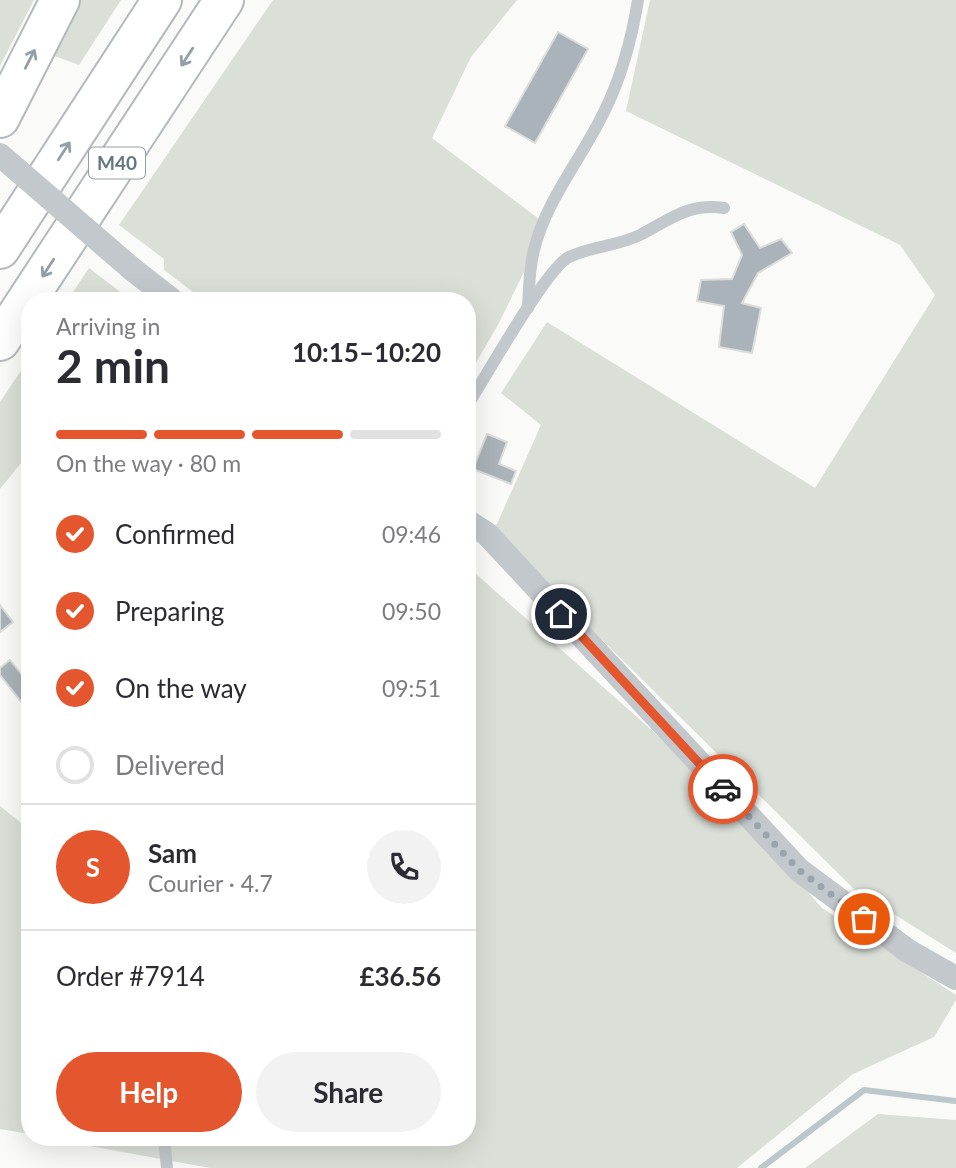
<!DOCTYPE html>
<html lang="en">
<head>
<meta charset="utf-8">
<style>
  :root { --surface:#fff; --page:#f2f2f3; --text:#2b2b33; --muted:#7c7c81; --line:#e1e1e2; --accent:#e4572e }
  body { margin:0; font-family:Lato,sans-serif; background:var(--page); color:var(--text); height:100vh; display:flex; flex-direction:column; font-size:26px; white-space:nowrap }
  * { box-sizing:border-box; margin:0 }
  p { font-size:23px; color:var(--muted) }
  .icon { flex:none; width:38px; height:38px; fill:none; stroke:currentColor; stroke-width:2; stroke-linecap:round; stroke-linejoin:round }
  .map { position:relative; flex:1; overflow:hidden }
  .sheet { position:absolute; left:21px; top:292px; width:455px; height:854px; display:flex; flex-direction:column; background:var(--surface); border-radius:28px; box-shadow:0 7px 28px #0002 }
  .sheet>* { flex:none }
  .pin { position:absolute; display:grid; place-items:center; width:60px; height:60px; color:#fff; margin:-30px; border:4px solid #fff; border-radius:50%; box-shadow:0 2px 7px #0007 }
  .courier { position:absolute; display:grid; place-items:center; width:70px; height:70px; margin:-35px; border:5px solid #e4572e; border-radius:50%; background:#fff; color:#222; box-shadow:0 2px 9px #0007 }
  .headline em { font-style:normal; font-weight:700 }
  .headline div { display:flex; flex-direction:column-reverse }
  .headline { display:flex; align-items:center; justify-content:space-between; height:119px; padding:0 35px }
  h1 { font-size:46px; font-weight:700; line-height:52px }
  .bar { display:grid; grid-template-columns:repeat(4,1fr); gap:10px 7px; align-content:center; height:84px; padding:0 35px }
  .bar i { height:9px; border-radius:5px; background:var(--line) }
  .bar .on { background:var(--accent) }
  .bar p { grid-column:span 4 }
  .line { display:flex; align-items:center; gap:18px; padding:0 35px; border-top:2px solid var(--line) }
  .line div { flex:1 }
  .round { display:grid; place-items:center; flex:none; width:74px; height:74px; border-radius:37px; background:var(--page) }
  ol { padding:0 35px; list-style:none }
  li { display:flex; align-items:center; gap:21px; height:77px }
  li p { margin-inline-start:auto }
  li .icon { padding:7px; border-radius:50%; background:var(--accent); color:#fff; stroke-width:4 }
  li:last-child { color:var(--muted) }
  li i { width:38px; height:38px; border:4px solid var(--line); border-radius:50% }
  .button { display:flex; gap:14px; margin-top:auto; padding:14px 35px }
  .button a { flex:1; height:80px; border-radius:42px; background:var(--accent); color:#fff; font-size:28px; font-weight:700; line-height:80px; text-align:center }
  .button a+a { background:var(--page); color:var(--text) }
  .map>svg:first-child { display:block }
  .green { fill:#dadfd7 }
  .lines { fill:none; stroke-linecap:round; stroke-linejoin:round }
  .stream { stroke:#bbc7cb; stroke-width:6 }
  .building { fill:#aab3b9; stroke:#dcdcda; stroke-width:2 }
  .highway-casing { stroke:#b4b9bd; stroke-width:42 }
  .lane { stroke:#c3c8cc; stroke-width:12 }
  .street { stroke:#c3c8cc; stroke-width:24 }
  .highway { stroke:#fff; stroke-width:38 }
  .street-bridge { stroke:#c3c8cc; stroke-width:24 }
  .oneway { stroke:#939fa8 }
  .done { stroke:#99a4ac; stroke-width:7; stroke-dasharray:0 12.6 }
  .route { stroke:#e4572e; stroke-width:9 }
  .labels { text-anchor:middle; stroke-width:7; stroke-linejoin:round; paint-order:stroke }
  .shield { fill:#fff; stroke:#939fa8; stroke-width:2 }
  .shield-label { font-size:19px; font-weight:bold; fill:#657683 }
</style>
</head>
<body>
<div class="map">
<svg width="956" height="1168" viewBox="0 0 956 1168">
  <rect width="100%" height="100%" fill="#fafaf8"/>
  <g class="green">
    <polygon points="0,0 34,0 0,66"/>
    <polygon points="78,0 121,0 79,65 52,55"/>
    <polygon points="273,0 517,0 471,57 432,138 547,225 498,325 467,378 467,301 205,301 164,270 164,259 119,225"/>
    <polygon points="650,0 956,0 956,953 854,889 489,528 497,524 541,425 501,393 547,322 815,488 935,295 900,245 626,111"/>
    <polygon points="89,268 132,301 67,301"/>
    <polygon points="30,357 30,452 0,489 0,402"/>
    <polygon points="467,566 655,733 759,835 822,908 956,995 956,1000 934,1037 853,1074 737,1168 210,1168 46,1138 467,1138"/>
    <polygon points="0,806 25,826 30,821 30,1134 0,1129"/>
    <polygon points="878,1114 956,1120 956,1168 805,1168"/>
  </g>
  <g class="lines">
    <polyline class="stream" points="761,1168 864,1090 956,1101"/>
  </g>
  <g class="building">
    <polygon points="558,32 588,49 535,143 505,126"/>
    <polygon points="744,224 760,248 781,239 792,253 758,273 742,303 761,308 752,353 719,347 724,306 697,301 701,280 732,279 742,255 731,232"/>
    <polygon points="487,434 507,442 499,464 516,471 511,484 473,469"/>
    <polygon points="0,605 13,622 0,632"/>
    <polygon points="10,660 30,685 30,713 0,675 0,668"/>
  </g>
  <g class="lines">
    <defs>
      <g id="highway">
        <polyline points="0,118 60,0"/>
        <polyline points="0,249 162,0"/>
        <polyline points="0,341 224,0"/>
      </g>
    </defs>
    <use href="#highway" class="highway-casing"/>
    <g class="lane">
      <path d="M528,308C529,289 529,269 534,250C546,200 582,158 604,112C621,78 632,37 638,0"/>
      <path d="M467,406C484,380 547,267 569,257C592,246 618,246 640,235C671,219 688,203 724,208"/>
      <polyline points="29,616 30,615"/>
      <polyline points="164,1138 167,1168"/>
    </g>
    <g class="street">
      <polyline points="132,269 173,301"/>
      <polyline points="467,521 487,534 799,870 908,951 956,978"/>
    </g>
    <use href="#highway" class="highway"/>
    <polyline class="street-bridge" points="0,155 132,269"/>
  </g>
  <defs><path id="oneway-shaft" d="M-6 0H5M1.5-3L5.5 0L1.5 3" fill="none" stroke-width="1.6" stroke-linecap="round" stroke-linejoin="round" transform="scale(1.75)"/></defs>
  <g class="oneway">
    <use href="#oneway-shaft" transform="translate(187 57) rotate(123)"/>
    <use href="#oneway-shaft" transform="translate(30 59) rotate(-63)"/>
    <use href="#oneway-shaft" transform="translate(64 151) rotate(-57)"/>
    <use href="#oneway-shaft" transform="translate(48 268) rotate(123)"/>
  </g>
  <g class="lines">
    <polyline class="done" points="723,789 799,870 864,919"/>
    <polyline class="route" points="561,614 723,789"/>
  </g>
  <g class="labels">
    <rect class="shield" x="89" y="147.5" width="56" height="31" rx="5"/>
    <g class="shield-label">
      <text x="117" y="170">M40</text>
    </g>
  </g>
</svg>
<div class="pin" style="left:864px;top:919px;background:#ea580c"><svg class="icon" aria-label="bag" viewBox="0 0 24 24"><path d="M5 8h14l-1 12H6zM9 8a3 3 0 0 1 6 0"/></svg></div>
<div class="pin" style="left:561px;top:614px;background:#1f2937"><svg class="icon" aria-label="home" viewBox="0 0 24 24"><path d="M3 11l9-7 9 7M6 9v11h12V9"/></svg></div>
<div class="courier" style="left:723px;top:789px"><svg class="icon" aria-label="car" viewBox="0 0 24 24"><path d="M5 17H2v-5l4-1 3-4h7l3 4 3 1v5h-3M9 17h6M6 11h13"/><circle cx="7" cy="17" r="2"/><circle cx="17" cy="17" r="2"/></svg></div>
<section class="sheet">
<div class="headline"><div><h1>2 min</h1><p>Arriving in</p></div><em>10:15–10:20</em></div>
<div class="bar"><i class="on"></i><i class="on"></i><i class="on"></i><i></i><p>On the way · 80 m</p></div>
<ol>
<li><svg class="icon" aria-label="check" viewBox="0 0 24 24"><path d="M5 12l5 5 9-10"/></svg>Confirmed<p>09:46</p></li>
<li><svg class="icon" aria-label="check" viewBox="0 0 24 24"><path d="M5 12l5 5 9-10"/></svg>Preparing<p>09:50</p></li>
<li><svg class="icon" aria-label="check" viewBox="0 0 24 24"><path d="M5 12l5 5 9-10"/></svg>On the way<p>09:51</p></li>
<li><i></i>Delivered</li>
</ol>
<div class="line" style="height:126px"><b class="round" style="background:var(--accent);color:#fff">S</b><div><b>Sam</b><p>Courier · 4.7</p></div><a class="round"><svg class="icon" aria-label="phone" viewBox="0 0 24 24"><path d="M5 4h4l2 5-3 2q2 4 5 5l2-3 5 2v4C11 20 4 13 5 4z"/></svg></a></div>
<div class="line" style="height:91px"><div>Order #7914</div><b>£36.56</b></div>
<div class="button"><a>Help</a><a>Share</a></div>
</section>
</div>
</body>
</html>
